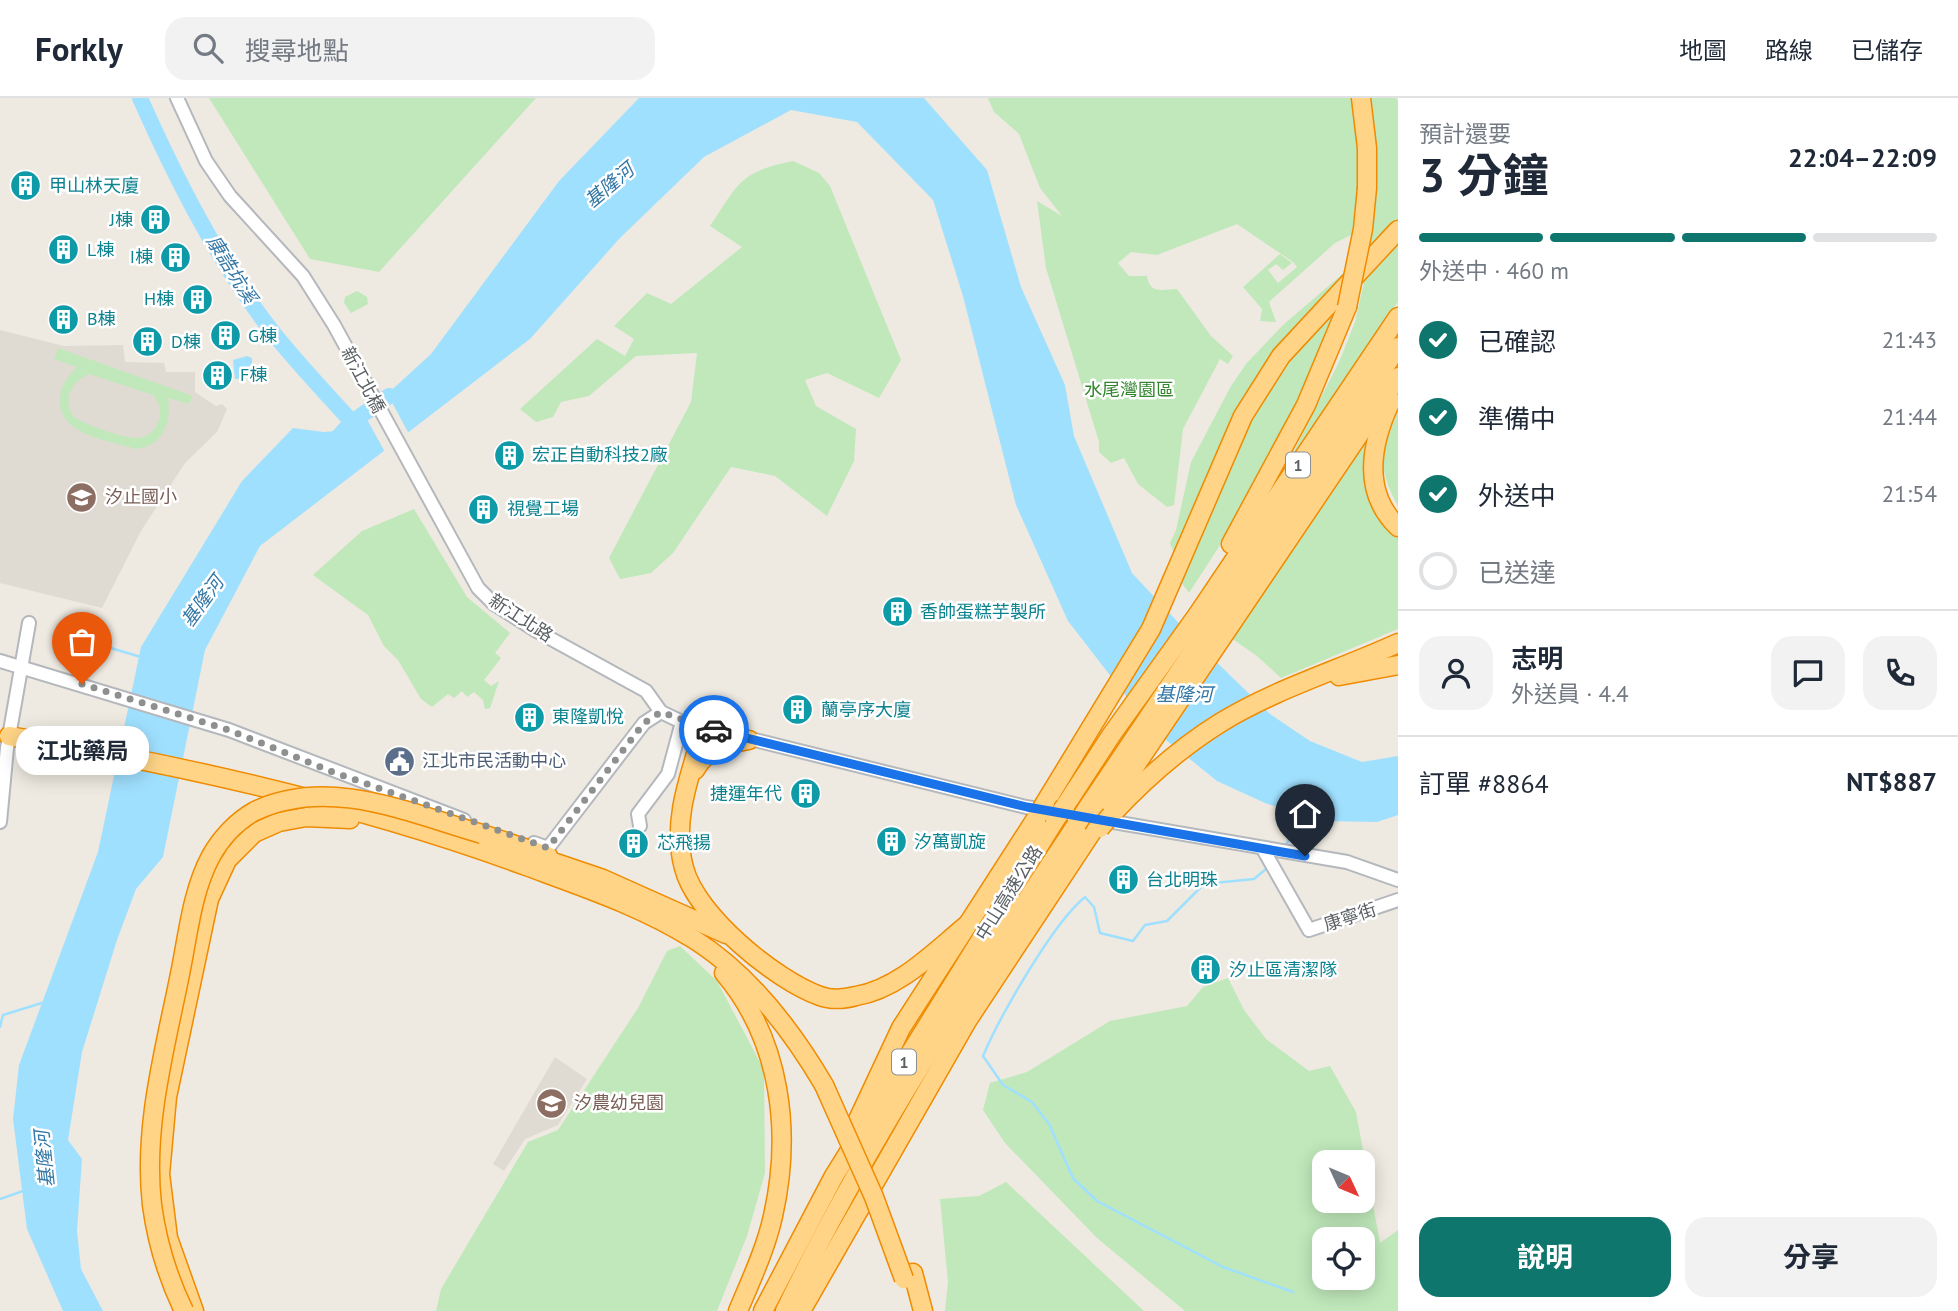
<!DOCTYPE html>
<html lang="zh-TW">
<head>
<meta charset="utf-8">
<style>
  :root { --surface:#fff; --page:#f2f2f3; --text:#1f2937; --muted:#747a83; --line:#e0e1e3; --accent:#0f766e }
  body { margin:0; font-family:"PT Sans","Noto Sans TC",sans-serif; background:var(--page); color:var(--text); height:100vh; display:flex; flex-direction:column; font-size:26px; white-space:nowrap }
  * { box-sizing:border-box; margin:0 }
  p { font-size:23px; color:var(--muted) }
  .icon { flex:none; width:38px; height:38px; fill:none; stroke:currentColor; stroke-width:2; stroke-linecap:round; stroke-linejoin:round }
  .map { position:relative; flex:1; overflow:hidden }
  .side { display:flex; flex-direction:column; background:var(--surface); width:560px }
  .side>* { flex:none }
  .needle { width:46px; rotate:134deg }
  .fabs { position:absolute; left:1312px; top:1052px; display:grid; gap:14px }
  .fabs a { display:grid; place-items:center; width:63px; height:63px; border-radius:14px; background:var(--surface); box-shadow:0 4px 18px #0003; font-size:35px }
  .pin { position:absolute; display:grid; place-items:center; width:60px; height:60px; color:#fff; margin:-72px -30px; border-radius:50% 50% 50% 0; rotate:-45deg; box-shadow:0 0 7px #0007 }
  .pin .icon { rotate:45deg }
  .courier { position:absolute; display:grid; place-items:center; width:70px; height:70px; margin:-35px; border:5px solid #1a73e8; border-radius:50%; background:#fff; color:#222; box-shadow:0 2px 9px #0007 }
  .bubble { position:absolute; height:49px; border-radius:21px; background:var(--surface); box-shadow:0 4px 18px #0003; font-size:23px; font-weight:700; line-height:49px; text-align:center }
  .overview em { font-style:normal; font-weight:700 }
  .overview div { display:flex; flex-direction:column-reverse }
  .overview { display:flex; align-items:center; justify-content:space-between; height:119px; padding:0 21px }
  h1 { font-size:46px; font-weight:700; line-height:52px }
  .bar { display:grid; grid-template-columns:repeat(4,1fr); gap:10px 7px; align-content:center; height:84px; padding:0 21px }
  .bar i { height:9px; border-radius:5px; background:var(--line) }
  .bar .on { background:var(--accent) }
  .bar p { grid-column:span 4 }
  .line { display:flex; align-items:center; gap:18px; padding:0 21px; border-top:2px solid var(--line) }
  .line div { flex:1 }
  .round { display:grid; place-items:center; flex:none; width:74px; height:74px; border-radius:21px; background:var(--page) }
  ol { padding:0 21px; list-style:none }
  li { display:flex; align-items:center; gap:21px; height:77px }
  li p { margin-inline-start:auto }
  li .icon { padding:7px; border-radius:50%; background:var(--accent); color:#fff; stroke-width:4 }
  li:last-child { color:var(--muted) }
  li i { width:38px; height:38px; border:4px solid var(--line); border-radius:50% }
  .cta { display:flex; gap:14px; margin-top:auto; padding:14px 21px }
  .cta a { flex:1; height:80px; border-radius:21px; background:var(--accent); color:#fff; font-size:28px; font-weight:700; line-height:80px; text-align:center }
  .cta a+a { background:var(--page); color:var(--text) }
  header { display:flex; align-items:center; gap:42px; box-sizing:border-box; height:98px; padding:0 35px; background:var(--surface); border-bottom:2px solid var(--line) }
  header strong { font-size:33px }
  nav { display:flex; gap:38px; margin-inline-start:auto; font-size:24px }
  .search { width:490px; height:63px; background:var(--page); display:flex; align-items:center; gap:18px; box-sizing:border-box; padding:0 24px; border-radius:21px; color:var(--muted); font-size:26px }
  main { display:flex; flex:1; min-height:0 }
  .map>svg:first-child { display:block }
  .education { fill:#e0dbd2 }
  .green { fill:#c0e8bb; fill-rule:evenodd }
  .water { fill:#a0e0ff }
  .pier { fill:#eeeae1 }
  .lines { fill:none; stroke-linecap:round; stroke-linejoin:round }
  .stream { stroke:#a0e0ff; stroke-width:2.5 }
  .river { stroke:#a0e0ff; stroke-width:16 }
  .minor-casing { stroke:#b4b8bd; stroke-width:16 }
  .highway-casing { stroke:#ef8b00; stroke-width:21 }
  .minor { stroke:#fff; stroke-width:12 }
  .highway { stroke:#ffd487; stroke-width:18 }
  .highway-bridge-casing { stroke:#ef8b00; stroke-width:21; stroke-linecap:butt }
  .highway-bridge { stroke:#ffd487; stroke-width:18 }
  .done { stroke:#8e908f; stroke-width:7; stroke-dasharray:0 12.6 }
  .route { stroke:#1a73e8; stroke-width:9 }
  .labels { text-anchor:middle; stroke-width:5; stroke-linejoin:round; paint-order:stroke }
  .shield { fill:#fff; stroke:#8c8f92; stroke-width:2 }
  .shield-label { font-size:16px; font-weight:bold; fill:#5a5f63 }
  .culture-label { font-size:18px; fill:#0d838f; stroke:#fff; text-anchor:start }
  .street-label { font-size:18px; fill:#5a5f63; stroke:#fff }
  .park-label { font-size:18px; fill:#33862e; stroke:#fff }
  .education-label { font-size:18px; fill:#785e54; stroke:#fff; text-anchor:start }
  .service-label { font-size:18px; fill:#4e5e75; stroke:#fff; text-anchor:start }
  .water-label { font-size:19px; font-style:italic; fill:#3277a6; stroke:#fff }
</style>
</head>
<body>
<header>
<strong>Forkly</strong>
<div class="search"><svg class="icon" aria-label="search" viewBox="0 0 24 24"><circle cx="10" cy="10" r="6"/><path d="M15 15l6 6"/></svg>搜尋地點</div>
<nav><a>地圖</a><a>路線</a><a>已儲存</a></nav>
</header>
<main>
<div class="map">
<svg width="1398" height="1213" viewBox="0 0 1398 1213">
  <rect width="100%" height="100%" fill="#eeeae1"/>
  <g class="education">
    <polygon points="0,232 64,248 123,247 125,264 164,265 166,274 195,274 195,294 216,308 222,306 227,311 217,334 185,365 141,433 102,510 0,485"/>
    <polygon points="555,959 587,981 558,1027 525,1041 504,1073 493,1066"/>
  </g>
  <g class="green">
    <polygon points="209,0 536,0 379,174 310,161"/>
    <path d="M988,0H1396L1398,3V132L1281,258L1186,447L1174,455L1170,445L1176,432L1191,364L1231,288L1246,266L1283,227L1346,173L1363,131L1335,145L1269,204L1276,224L1260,223L1262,211L1243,189L1280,156L1292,165L1283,172L1276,166L1268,172L1278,185L1297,169L1293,164L1237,126L1157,157L1131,154L1118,165L1129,178H1147C1150,197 1162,191 1177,191L1211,238L1233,258L1228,266L1220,261L1183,331L1174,407L1167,409L1138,386L1124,360L1111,365L1099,354V344L1046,170L1037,103L1062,118L1040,90L1019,36L994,14Z"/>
    <path d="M793,63L819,75L830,88L901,262L879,300L827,275L805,282L816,308L856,331L854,363L827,418L775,378L731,369L673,455L651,475L620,481L609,460L691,304L697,255L636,258L589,298L561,304L553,319L536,324L520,311L597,241L625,258L634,241L614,228L647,195L671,206L742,149L710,128C739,85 739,74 793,63Z"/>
    <polygon points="1398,141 1398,204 1289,363 1339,264 1355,224 1367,171"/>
    <polygon points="357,193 367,199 368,206 351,215 344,205 345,199"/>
    <path d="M1338,212C1304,313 1247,407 1189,495L1181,484C1211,409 1236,325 1289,262C1304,245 1321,229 1338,212Z"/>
    <path d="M58,250L193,298L189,306L168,300C172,324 163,348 136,351C109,342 59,338 60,302C60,287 67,279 77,269L54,261ZM89,276L153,297C167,311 159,338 138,340C126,341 85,327 74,319C62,303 71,283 89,276Z"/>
    <path d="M1398,314V408C1376,368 1381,354 1398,314Z"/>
    <polygon points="1370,336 1364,360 1369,396 1398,436 1398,531 1281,580 1257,558 1231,540"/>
    <polygon points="414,411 467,499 510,535 495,555 501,560 484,582 491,588 499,583 490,610 485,611 483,602 474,594 467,599 462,593 454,600 448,596 432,609 421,601 398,562 384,548 368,517 313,477 362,433"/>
    <polygon points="680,848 717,883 764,972 765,1075 747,1138 717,1213 436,1213 441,1191 528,1044 558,1032 638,910 667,853"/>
    <path d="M1228,880L1244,912L1266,941L1309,973L1330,968L1356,1014L1380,1145L1398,1132V1213H1185L1097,1140L1005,1045L983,1012L990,985L1027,974L1110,923L1187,908L1203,889ZM1325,1064H1363V1102H1325ZM1325,1141H1363V1180H1325Z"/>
    <polygon points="1006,1084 1144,1213 945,1213 948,1184 940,1101 979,1098"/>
  </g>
  <g class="water">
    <polygon points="639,0 924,0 987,72 1021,189 1065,287 1074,338 1132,475 1203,551 1270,616 1310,643 1362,664 1398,658 1398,717 1377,724 1322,723 1265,705 1217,683 1150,629 1068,523 1016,407 963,198 933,102 857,24 791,12 704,59 620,140 530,241 260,448 205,552 163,759 136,791 117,842 82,954 68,1042 82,1061 77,1133 81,1171 103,1213 63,1213 27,1131 13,1021 19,967 98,754 141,549 242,383 293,330 324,334 348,332 431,256 559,83"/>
    <polygon points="247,258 252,260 252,266 246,271 244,280 235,281 233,262"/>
  </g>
  <polygon class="pier" points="386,293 410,338 386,356 363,314"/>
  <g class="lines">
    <g class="stream">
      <polyline points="104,548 141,559"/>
      <polyline points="1286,747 1303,716"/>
      <path d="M1266,771L1254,781L1204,786L1167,823L1145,827L1133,843L1100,835L1094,809L1085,799C1053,825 1000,918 983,958L1003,987L1032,1004L1049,1026L1073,1080L1097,1103L1223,1169L1293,1194"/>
      <polyline points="0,929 3,917 45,904"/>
      <polyline points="0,1101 23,1093"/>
    </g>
    <g class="river">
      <path d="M140,0C176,81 217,162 271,232C296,264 325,294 352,324"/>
      <polyline points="329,349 352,324 389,298"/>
    </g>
    <defs>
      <g id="minor">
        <polyline points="177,0 206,63 230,98 303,178 334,227 478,490 494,506 535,532 646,593 661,614 682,624 1026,709 1347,764 1398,782"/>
        <polyline points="0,563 229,632 464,722"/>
        <polyline points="0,724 7,650 29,525"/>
        <polyline points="640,728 638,716 668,676 682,624"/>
        <polyline points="534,745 548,750 644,625 661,614"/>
        <polyline points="1263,751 1309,832 1398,802"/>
      </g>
      <g id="highway">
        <polyline points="1361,0 1367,50 1367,90"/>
        <path d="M1391,303C1371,345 1361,393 1398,429"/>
        <polyline points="1231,446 1306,307 1347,209"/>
        <polyline points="1339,578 1398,567"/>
        <path d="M704,630C691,674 671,723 684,770C696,817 775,882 820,898C831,902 845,901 856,898C899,891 935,853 967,827"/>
        <path d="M9,638C184,667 360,707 526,768C583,789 643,809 695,842C750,877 791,931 824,987"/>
        <path d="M695,672C707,650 727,646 749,642"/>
        <polyline points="1045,705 1151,531 1243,318 1281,258 1398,132"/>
        <polyline points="1065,708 1112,636 1198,516 1398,219"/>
        <polyline points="1086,712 1398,249"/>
        <polyline points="1104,714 1398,279"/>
        <path d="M1113,715C1145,681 1180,650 1220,625C1275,591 1339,572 1398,545"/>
        <polyline points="482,736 548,758"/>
        <polyline points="531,761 556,765 603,781 726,836"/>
        <path d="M724,875C781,942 792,1034 773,1118C766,1150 751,1182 738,1213"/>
        <polyline points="856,1026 901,930 1037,719"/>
        <polyline points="913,1175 923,1213"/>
        <polyline points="194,1213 168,1140 160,1076 167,999 209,801 227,762 254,735 279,724 306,719 350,721"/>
        <polyline points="763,1213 834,1078 1055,722"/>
        <path d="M785,1213C867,1042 973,883 1077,726"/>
        <polyline points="801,1213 967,923 1095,729"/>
      </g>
    </defs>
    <use href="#minor" class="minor-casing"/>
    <use href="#highway" class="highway-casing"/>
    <use href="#minor" class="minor"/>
    <use href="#highway" class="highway"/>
    <defs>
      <g id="highway-bridge">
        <polyline points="1347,209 1363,131 1367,90"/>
        <polyline points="1037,719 1045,705"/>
        <polyline points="1055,722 1065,708"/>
        <polyline points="1077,726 1086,712"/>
        <polyline points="1100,730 1111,717"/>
        <polyline points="824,987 874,1099 904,1181"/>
        <path d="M184,1213C168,1180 157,1144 152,1107C143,1029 165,951 180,876C188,837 192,793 211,758C221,740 237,723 255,713C329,678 409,715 482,736"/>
      </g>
    </defs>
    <use href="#highway-bridge" class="highway-bridge-casing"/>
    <use href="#highway-bridge" class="highway-bridge"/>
  </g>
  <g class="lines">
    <polyline class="done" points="82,586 229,632 333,674 548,750 644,625 661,614 714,632"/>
    <polyline class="route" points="714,632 1027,709 1305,758"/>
  </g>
  <defs>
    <symbol id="building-disc" viewBox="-11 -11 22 22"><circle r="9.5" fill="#0f9aa8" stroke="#fff"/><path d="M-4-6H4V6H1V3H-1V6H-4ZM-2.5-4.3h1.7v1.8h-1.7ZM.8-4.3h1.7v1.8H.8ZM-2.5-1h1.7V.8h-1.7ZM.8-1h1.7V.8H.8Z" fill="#fff"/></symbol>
    <symbol id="school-disc" viewBox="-11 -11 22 22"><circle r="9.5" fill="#8d6e63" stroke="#fff"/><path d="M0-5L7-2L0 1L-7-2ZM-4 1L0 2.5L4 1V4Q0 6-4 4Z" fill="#fff"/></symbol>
    <symbol id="civic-disc" viewBox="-11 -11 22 22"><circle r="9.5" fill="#5c6f8a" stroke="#fff"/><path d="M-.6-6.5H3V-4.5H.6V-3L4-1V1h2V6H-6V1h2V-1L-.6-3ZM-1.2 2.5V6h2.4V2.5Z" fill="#fff"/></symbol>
  </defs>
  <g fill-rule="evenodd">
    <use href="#building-disc" x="8" y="70" width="35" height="35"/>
    <use href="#building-disc" x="138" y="104" width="35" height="35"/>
    <use href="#building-disc" x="46" y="134" width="35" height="35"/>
    <use href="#building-disc" x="158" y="142" width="35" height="35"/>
    <use href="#building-disc" x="180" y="184" width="35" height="35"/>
    <use href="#building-disc" x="46" y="204" width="35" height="35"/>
    <use href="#building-disc" x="208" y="220" width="35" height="35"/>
    <use href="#building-disc" x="130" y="226" width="35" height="35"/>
    <use href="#building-disc" x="200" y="260" width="35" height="35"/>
    <use href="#building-disc" x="492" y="340" width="35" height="35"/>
    <use href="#school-disc" x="64" y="382" width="35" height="35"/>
    <use href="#building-disc" x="466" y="394" width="35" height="35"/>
    <use href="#building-disc" x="880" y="496" width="35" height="35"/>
    <use href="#building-disc" x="780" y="594" width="35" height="35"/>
    <use href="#building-disc" x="512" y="602" width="35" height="35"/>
    <use href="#civic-disc" x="382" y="646" width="35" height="35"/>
    <use href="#building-disc" x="788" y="678" width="35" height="35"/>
    <use href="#building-disc" x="874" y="726" width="35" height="35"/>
    <use href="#building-disc" x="616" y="728" width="35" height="35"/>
    <use href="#building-disc" x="1106" y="764" width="35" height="35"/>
    <use href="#building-disc" x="1188" y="854" width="35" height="35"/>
    <use href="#school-disc" x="534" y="988" width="35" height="35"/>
  </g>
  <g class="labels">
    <g class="shield">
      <rect x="1286" y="354.5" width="24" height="25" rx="5"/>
      <rect x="892" y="951.5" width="24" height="25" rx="5"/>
    </g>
    <g class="shield-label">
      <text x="1298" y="373">1</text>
      <text x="904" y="970">1</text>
    </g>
    <g class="culture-label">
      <text x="49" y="94">甲山林天廈</text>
      <text x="133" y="128" text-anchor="end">J棟</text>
      <text x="87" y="158">L棟</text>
      <text x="153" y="165" text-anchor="end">I棟</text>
      <text x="174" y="207" text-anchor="end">H棟</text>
      <text x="87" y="227">B棟</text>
      <text x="248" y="244">G棟</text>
      <text x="171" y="250">D棟</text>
      <text x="240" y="283">F棟</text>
      <text x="532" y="363">宏正自動科技2廠</text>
      <text x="507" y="417">視覺工場</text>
      <text x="920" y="520">香帥蛋糕芋製所</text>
      <text x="821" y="618">蘭亭序大廈</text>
      <text x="552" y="625">東隆凱悅</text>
      <text x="782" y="702" text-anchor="end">捷運年代</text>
      <text x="914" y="750">汐萬凱旋</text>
      <text x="657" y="751">芯飛揚</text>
      <text x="1146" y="788">台北明珠</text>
      <text x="1229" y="878">汐止區清潔隊</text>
    </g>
    <g class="street-label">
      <text transform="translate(363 282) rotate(62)" y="6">新江北橋</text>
      <text transform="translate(521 520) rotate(33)" y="6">新江北路</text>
      <text transform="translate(1009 795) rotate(-58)" y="6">中山高速公路</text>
      <text transform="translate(1350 819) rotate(-18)" y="6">康寧街</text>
    </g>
    <g class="park-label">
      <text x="1129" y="298">水尾灣園區</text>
    </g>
    <g class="education-label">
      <text x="105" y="405">汐止國小</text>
      <text x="574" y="1011">汐農幼兒園</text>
    </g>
    <g class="service-label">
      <text x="422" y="669">江北市民活動中心</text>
    </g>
    <g class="water-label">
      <text transform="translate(609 87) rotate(-40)" y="7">基隆河</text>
      <text transform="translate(232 171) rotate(58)" y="7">康誥坑溪</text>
      <text transform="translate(202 503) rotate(-54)" y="7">基隆河</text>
      <text x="1184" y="603">基隆河</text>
      <text transform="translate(44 1061) rotate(-96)" y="7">基隆河</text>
    </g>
  </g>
</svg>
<div class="fabs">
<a><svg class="needle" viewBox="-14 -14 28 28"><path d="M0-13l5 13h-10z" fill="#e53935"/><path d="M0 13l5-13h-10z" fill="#747a83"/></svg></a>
<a><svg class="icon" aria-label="locate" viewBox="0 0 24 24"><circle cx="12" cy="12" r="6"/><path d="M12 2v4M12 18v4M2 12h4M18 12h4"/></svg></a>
</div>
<div class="pin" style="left:82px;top:586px;background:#ea580c"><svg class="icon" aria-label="bag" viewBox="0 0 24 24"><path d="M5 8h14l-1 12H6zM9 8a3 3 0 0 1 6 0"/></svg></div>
<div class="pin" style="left:1305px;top:758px;background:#1f2937"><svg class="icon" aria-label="home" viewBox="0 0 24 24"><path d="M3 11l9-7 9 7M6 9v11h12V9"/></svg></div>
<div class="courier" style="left:714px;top:632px"><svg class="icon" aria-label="car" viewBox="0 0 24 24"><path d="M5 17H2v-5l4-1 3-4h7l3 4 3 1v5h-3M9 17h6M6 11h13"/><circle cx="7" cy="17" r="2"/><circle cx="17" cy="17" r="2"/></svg></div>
<div class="bubble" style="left:16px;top:628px;width:133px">江北藥局</div>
</div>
<section class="side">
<div class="overview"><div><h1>3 分鐘</h1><p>預計還要</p></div><em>22:04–22:09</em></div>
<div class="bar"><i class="on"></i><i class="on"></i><i class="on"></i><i></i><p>外送中 · 460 m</p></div>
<ol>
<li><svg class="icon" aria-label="check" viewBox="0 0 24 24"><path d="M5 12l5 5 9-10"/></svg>已確認<p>21:43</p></li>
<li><svg class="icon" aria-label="check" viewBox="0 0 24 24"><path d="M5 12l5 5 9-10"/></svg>準備中<p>21:44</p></li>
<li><svg class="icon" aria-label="check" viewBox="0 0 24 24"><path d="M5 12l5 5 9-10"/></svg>外送中<p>21:54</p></li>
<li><i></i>已送達</li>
</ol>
<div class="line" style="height:126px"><a class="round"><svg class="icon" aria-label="person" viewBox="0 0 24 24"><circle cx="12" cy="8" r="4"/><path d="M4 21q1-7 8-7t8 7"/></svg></a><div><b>志明</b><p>外送員 · 4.4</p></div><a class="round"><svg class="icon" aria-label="chat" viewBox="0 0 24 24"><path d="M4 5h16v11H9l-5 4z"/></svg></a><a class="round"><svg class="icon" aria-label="phone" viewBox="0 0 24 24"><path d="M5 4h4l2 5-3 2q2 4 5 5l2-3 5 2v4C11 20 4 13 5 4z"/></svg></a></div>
<div class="line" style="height:91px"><div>訂單 #8864</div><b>NT$887</b></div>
<div class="cta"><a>說明</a><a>分享</a></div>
</section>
</main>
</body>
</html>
